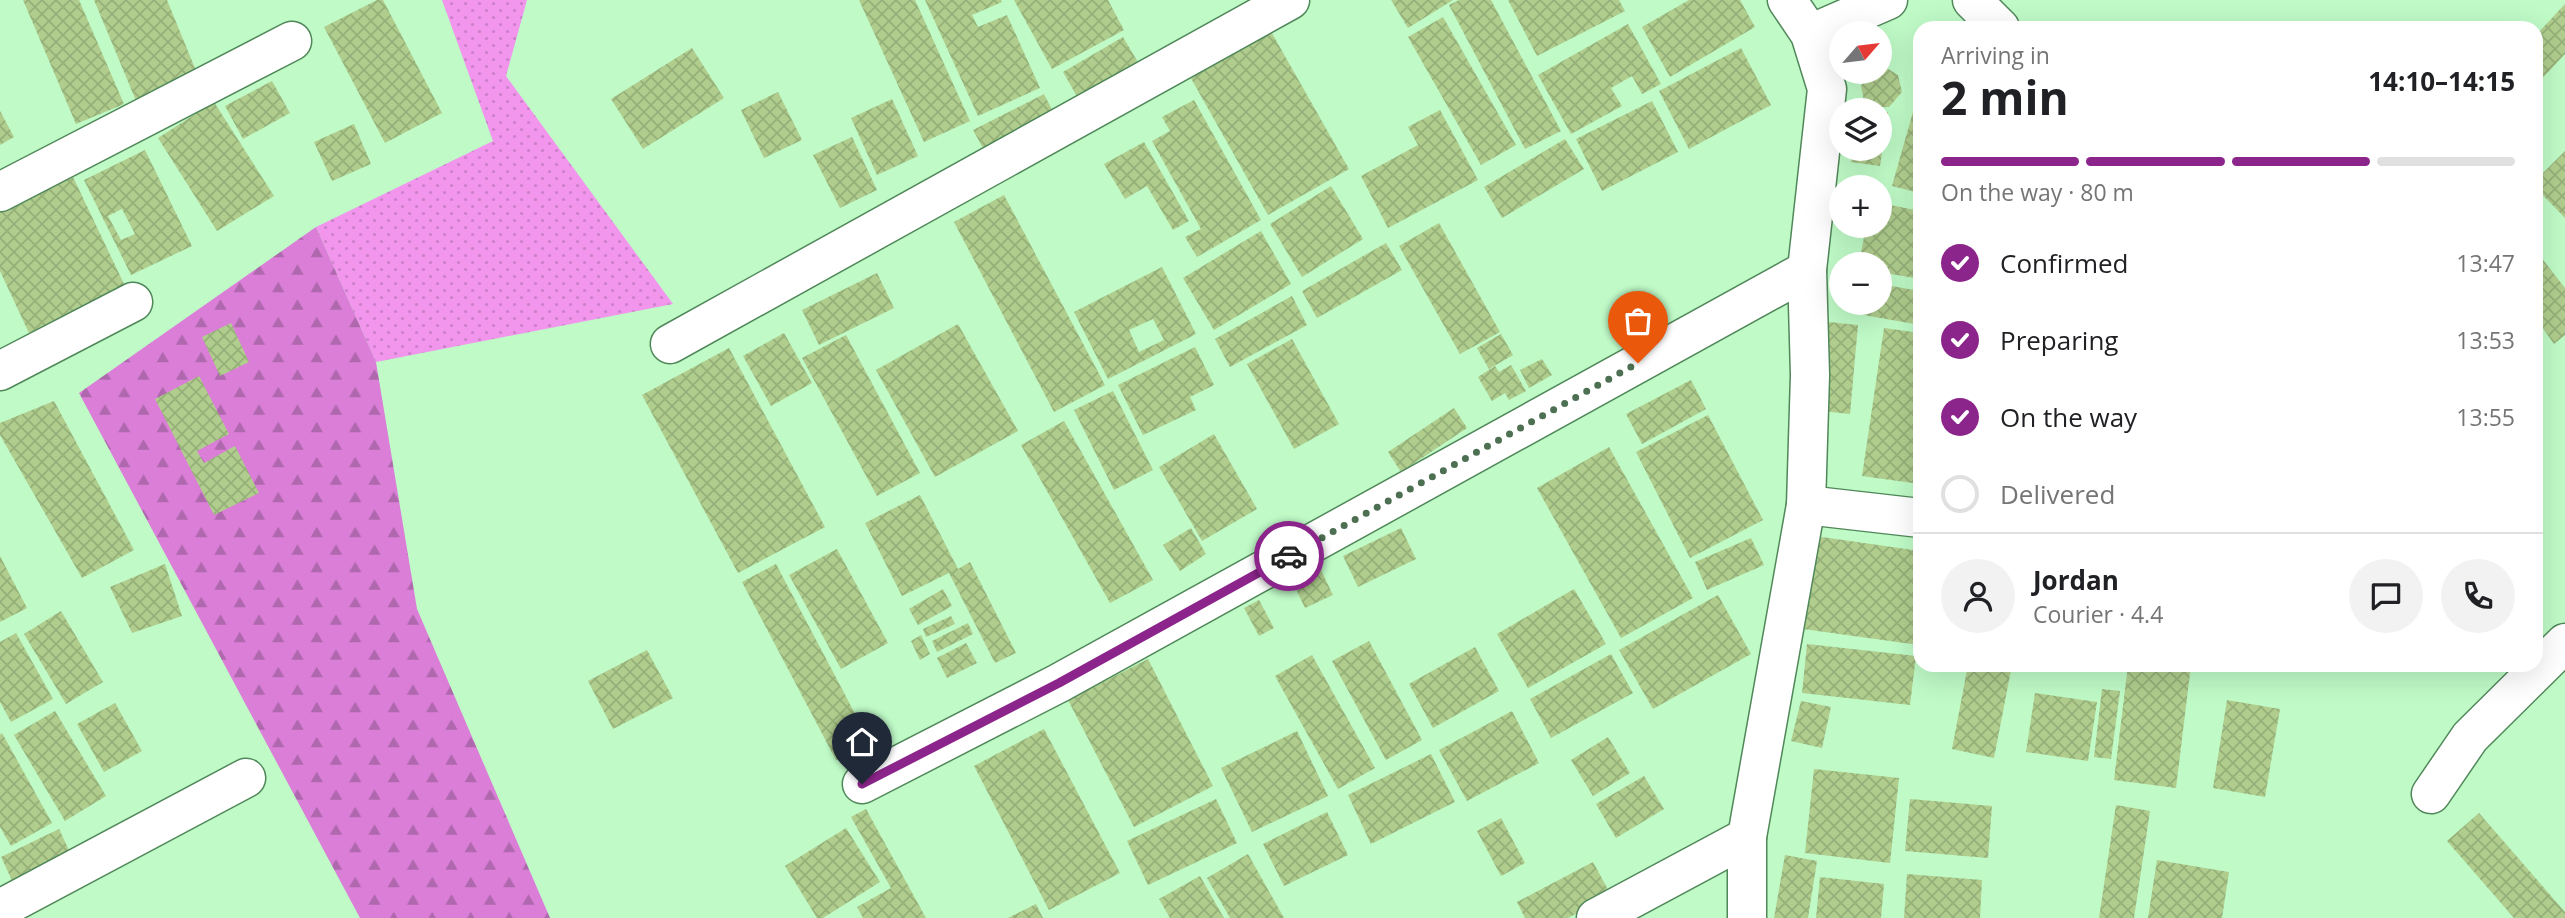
<!DOCTYPE html>
<html lang="en">
<head>
<meta charset="utf-8">
<style>
  :root { --surface:#fff; --page:#f2f2f2; --text:#202124; --muted:#757577; --line:#e0e0e0; --accent:#8c258b }
  body { margin:0; font-family:"Open Sans",sans-serif; background:var(--page); color:var(--text); height:100vh; display:flex; flex-direction:column; font-size:26px; white-space:nowrap }
  * { box-sizing:border-box; margin:0 }
  p { font-size:23px; color:var(--muted) }
  .icon { flex:none; width:38px; height:38px; fill:none; stroke:currentColor; stroke-width:2; stroke-linecap:round; stroke-linejoin:round }
  .map { position:relative; flex:1; overflow:hidden }
  .details { position:absolute; left:1913px; top:21px; width:630px; height:651px; display:flex; flex-direction:column; background:var(--surface); border-radius:21px; box-shadow:0 7px 28px #0002 }
  .details>* { flex:none }
  .needle { width:46px; rotate:62deg }
  .buttons { position:absolute; left:1829px; top:21px; display:grid; gap:14px }
  .buttons a { display:grid; place-items:center; width:63px; height:63px; border-radius:50%; background:var(--surface); box-shadow:0 7px 28px #0002; font-size:35px }
  .pin { position:absolute; display:grid; place-items:center; width:60px; height:60px; color:#fff; margin:-72px -30px; border-radius:50% 50% 50% 0; rotate:-45deg; box-shadow:0 0 7px #0007 }
  .pin .icon { rotate:45deg }
  .courier { position:absolute; display:grid; place-items:center; width:70px; height:70px; margin:-35px; border:5px solid #8c258b; border-radius:50%; background:#fff; color:#222; box-shadow:0 2px 9px #0007 }
  .overview em { font-style:normal; font-weight:700 }
  .overview div { display:flex; flex-direction:column-reverse }
  .overview { display:flex; align-items:center; justify-content:space-between; height:119px; padding:0 28px }
  h1 { font-size:46px; font-weight:700; line-height:52px }
  .bar { display:grid; grid-template-columns:repeat(4,1fr); gap:10px 7px; align-content:center; height:84px; padding:0 28px }
  .bar i { height:9px; border-radius:5px; background:var(--line) }
  .bar .selected { background:var(--accent) }
  .bar p { grid-column:span 4 }
  .line { display:flex; align-items:center; gap:18px; padding:0 28px; border-top:2px solid var(--line) }
  .line div { flex:1 }
  .round { display:grid; place-items:center; flex:none; width:74px; height:74px; border-radius:37px; background:var(--page) }
  ol { padding:0 28px; list-style:none }
  li { display:flex; align-items:center; gap:21px; height:77px }
  li p { margin-inline-start:auto }
  li .icon { padding:7px; border-radius:50%; background:var(--accent); color:#fff; stroke-width:4 }
  li:last-child { color:var(--muted) }
  li i { width:38px; height:38px; border:4px solid var(--line); border-radius:50% }
  .map>svg:first-child { display:block }
  .grass { fill:url(#grass-dots) }
  .forest { fill:url(#forest-firs) }
  .building { fill:url(#building-cross-hatch); fill-rule:evenodd }
  .lines { fill:none; stroke-linecap:round; stroke-linejoin:round }
  .minor-casing { stroke:#51885a; stroke-width:41 }
  .minor { stroke:#fff; stroke-width:38 }
  .done { stroke:#4d7052; stroke-width:7; stroke-dasharray:0 12.6 }
  .route { stroke:#8c258b; stroke-width:9 }
</style>
</head>
<body>
<div class="map">
<svg width="2565" height="918" viewBox="0 0 2565 918">
  <defs>
    <pattern id="grass-dots" width="8" height="8" patternUnits="userSpaceOnUse" patternTransform="scale(1.75)"><rect width="8" height="8" fill="#f195ed"/><path d="M2 2h.1M6 6h.1" fill="none" stroke="#cd80ca" stroke-width="1.8" stroke-linecap="round"/></pattern>
    <pattern id="forest-firs" width="22" height="20" patternUnits="userSpaceOnUse" patternTransform="scale(1.75)"><rect width="22" height="20" fill="#da7ed7"/><path d="M5 1l3.5 6h-7zM16 11l3.5 6h-7z" fill="#af67ad"/></pattern>
    <pattern id="building-cross-hatch" width="8" height="8" patternUnits="userSpaceOnUse" patternTransform="scale(1.75)"><rect width="8" height="8" fill="#b0cd8d"/><path d="M0 0l8 8M0 8l8-8" fill="none" stroke="#96b079"/></pattern>
  </defs>
  <rect width="100%" height="100%" fill="#bffac7"/>
  <polygon class="grass" points="442,0 527,0 506,76 673,304 376,362 316,227 493,141"/>
  <polygon class="forest" points="316,227 376,362 417,609 550,918 360,918 79,393"/>
  <g class="building">
    <polygon points="23,0 79,0 124,104 76,124"/>
    <polygon points="94,0 167,0 199,78 137,103"/>
    <polygon points="377,0 383,0 442,113 385,143 324,27"/>
    <polygon points="859,0 915,0 970,121 924,142"/>
    <polygon points="925,0 1001,0 1002,2 972,15 978,27 1007,15 1040,88 978,116"/>
    <polygon points="1014,0 1108,0 1124,30 1052,69"/>
    <polygon points="1391,0 1453,0 1408,28"/>
    <polygon points="1459,0 1491,0 1561,131 1525,149 1449,5"/>
    <polygon points="1508,0 1619,0 1625,11 1537,56"/>
    <polygon points="1689,0 1740,0 1755,27 1670,77 1642,27"/>
    <polygon points="2565,4 2565,54 2536,85 2536,35"/>
    <polygon points="1443,17 1516,145 1481,165 1408,37"/>
    <polygon points="1628,24 1661,84 1642,94 1632,76 1611,88 1622,106 1571,134 1538,75"/>
    <polygon points="1269,28 1349,169 1268,215 1188,73"/>
    <polygon points="1123,37 1139,64 1079,100 1063,72"/>
    <polygon points="692,48 724,98 643,149 611,99"/>
    <polygon points="1741,48 1771,105 1689,149 1659,91"/>
    <polygon points="1885,67 1898,75 1902,92 1889,107 1876,107 1864,101 1861,86 1869,72 1880,72 1880,69"/>
    <polygon points="272,81 290,113 243,139 225,106"/>
    <polygon points="1920,87 1920,193 1892,186"/>
    <polygon points="778,92 802,140 764,158 741,110"/>
    <polygon points="1044,94 1058,121 988,157 973,130"/>
    <polygon points="892,99 918,156 877,175 851,118"/>
    <polygon points="1194,100 1261,220 1197,257 1185,237 1201,229 1152,141 1170,131 1162,117"/>
    <polygon points="1652,101 1678,152 1602,191 1576,139"/>
    <polygon points="214,102 274,196 217,231 158,138"/>
    <polygon points="1440,110 1478,180 1388,228 1361,176 1418,145 1408,127"/>
    <polygon points="0,111 14,137 0,145"/>
    <polygon points="1880,111 1888,112 1880,166 1851,162 1853,149 1880,149"/>
    <polygon points="354,124 371,164 332,181 314,142"/>
    <polygon points="852,137 877,190 840,208 813,155"/>
    <polygon points="1565,139 1584,169 1502,218 1484,187"/>
    <polygon points="1144,142 1189,221 1173,230 1147,186 1125,199 1104,164"/>
    <path d="M145,150L192,246L131,275L84,180ZM122,209L135,234L121,240L108,216Z"/>
    <polygon points="2565,151 2565,218 2536,188 2536,180"/>
    <polygon points="73,177 125,286 29,333 0,271 0,212"/>
    <polygon points="1331,186 1363,239 1302,277 1270,224"/>
    <polygon points="1004,195 1105,385 1054,412 954,222"/>
    <polygon points="1880,203 1920,211 1920,279 1880,272 1880,264 1859,264 1866,226 1880,226"/>
    <polygon points="1439,223 1500,332 1460,354 1399,246"/>
    <polygon points="1261,231 1291,284 1214,330 1183,278"/>
    <polygon points="1386,243 1402,270 1317,318 1302,291"/>
    <polygon points="2536,251 2565,288 2565,335 2554,344 2536,319"/>
    <path d="M1162,267L1196,334L1108,379L1074,312ZM1153,319L1164,340L1139,352L1129,330Z"/>
    <polygon points="877,273 894,308 819,345 802,310"/>
    <polygon points="1880,284 1920,291 1920,325 1858,314 1860,303 1880,303"/>
    <polygon points="1292,296 1307,325 1230,367 1215,339"/>
    <polygon points="1829,322 1858,325 1850,414 1821,411"/>
    <polygon points="231,323 249,362 220,376 202,337"/>
    <polygon points="958,324 1018,431 935,477 876,370"/>
    <polygon points="1884,328 1920,333 1920,484 1862,476"/>
    <polygon points="784,333 812,383 771,406 743,356"/>
    <polygon points="1501,334 1513,355 1489,369 1477,348"/>
    <polygon points="846,335 920,473 877,496 802,358"/>
    <polygon points="1292,339 1339,424 1294,449 1247,364"/>
    <polygon points="1195,347 1214,385 1190,397 1196,410 1143,435 1118,385"/>
    <polygon points="729,348 825,527 738,573 642,395"/>
    <polygon points="1542,359 1552,375 1529,388 1520,370"/>
    <polygon points="1511,365 1526,391 1509,400 1505,393 1492,401 1478,377 1495,366 1499,372"/>
    <polygon points="199,376 229,434 197,451 204,463 235,446 259,493 214,515 155,399"/>
    <polygon points="1691,380 1706,409 1642,444 1626,414"/>
    <polygon points="1113,391 1153,470 1114,490 1074,410"/>
    <polygon points="54,401 134,550 82,578 0,435 0,423"/>
    <polygon points="1454,408 1467,428 1401,472 1388,452"/>
    <polygon points="1708,415 1763,520 1690,558 1636,452"/>
    <polygon points="1064,421 1153,580 1110,603 1021,445"/>
    <polygon points="1214,434 1257,509 1202,541 1159,467"/>
    <polygon points="1609,447 1693,598 1621,638 1537,488"/>
    <polygon points="920,495 958,569 970,562 1016,653 995,663 949,573 902,596 865,523"/>
    <polygon points="1191,528 1206,554 1180,571 1163,545"/>
    <polygon points="1401,528 1416,559 1358,587 1343,556"/>
    <polygon points="1815,536 1920,551 1919,645 1803,629"/>
    <polygon points="1751,538 1764,565 1707,590 1695,562"/>
    <polygon points="837,549 888,643 841,669 789,575"/>
    <polygon points="0,556 27,608 0,622"/>
    <polygon points="165,564 182,616 132,633 110,587"/>
    <polygon points="776,564 870,742 836,760 742,582"/>
    <polygon points="1320,568 1333,595 1305,608 1292,581"/>
    <polygon points="943,589 952,606 918,625 909,609"/>
    <polygon points="1574,589 1606,644 1528,688 1497,634"/>
    <polygon points="1718,595 1751,654 1653,709 1619,650"/>
    <polygon points="1259,600 1274,628 1259,636 1244,608"/>
    <polygon points="61,611 103,682 66,704 24,634"/>
    <polygon points="951,616 955,624 926,637 923,629"/>
    <polygon points="968,623 973,634 937,652 932,641"/>
    <polygon points="16,633 53,699 11,722 0,702 0,642"/>
    <polygon points="921,635 930,654 920,660 911,641"/>
    <polygon points="1369,641 1422,740 1386,760 1332,661"/>
    <polygon points="966,643 977,663 947,678 937,658"/>
    <polygon points="1807,644 1916,656 1910,705 1802,693"/>
    <polygon points="1475,647 1499,691 1433,728 1409,684"/>
    <polygon points="647,650 673,698 613,729 588,681"/>
    <polygon points="1611,654 1633,693 1551,738 1530,699"/>
    <polygon points="1312,655 1375,768 1338,789 1275,676"/>
    <polygon points="1148,659 1213,786 1134,827 1068,700"/>
    <polygon points="1968,665 2012,665 1994,758 1952,749"/>
    <polygon points="2128,665 2191,665 2176,788 2114,780"/>
    <polygon points="2102,689 2120,691 2111,759 2094,757"/>
    <polygon points="2035,693 2097,702 2088,761 2026,752"/>
    <polygon points="2227,700 2280,709 2265,797 2213,788"/>
    <polygon points="1801,701 1831,707 1822,748 1791,741"/>
    <polygon points="115,703 142,751 104,772 77,724"/>
    <polygon points="55,711 106,796 65,821 14,735"/>
    <polygon points="1512,711 1539,763 1467,801 1439,750"/>
    <polygon points="1044,729 1120,873 1049,910 974,766"/>
    <polygon points="1297,731 1328,796 1252,832 1221,768"/>
    <polygon points="2,733 52,823 11,846 0,827 0,735"/>
    <polygon points="1608,737 1630,773 1593,796 1571,760"/>
    <polygon points="1431,754 1455,802 1371,844 1348,795"/>
    <polygon points="1814,769 1899,778 1890,863 1805,853"/>
    <polygon points="1644,776 1664,809 1616,838 1596,804"/>
    <polygon points="1216,799 1237,843 1148,885 1127,841"/>
    <polygon points="1910,799 1992,806 1988,858 1905,851"/>
    <polygon points="2116,805 2150,811 2134,918 2099,918"/>
    <polygon points="866,809 926,918 863,918 857,907 891,888 851,817"/>
    <polygon points="1327,812 1348,855 1284,886 1263,844"/>
    <polygon points="2479,813 2565,912 2565,918 2514,918 2447,841"/>
    <polygon points="1501,818 1525,863 1501,876 1477,831"/>
    <polygon points="846,828 880,882 823,918 817,918 785,866"/>
    <polygon points="59,829 74,861 16,889 1,857"/>
    <polygon points="1248,854 1284,918 1230,918 1207,878"/>
    <polygon points="1785,855 1817,861 1808,918 1774,918"/>
    <polygon points="2157,860 2229,872 2222,918 2148,918"/>
    <polygon points="1593,862 1611,895 1568,918 1525,918 1517,902"/>
    <polygon points="1907,874 1982,880 1980,918 1904,918"/>
    <polygon points="1200,876 1224,918 1170,918 1159,899"/>
    <polygon points="1820,877 1884,884 1881,918 1816,918"/>
    <polygon points="1036,904 1043,918 1008,918"/>
  </g>
  <g class="lines">
    <defs>
      <g id="minor">
        <polyline points="1972,0 2000,28"/>
        <polyline points="1810,34 1888,0"/>
        <polyline points="0,192 292,41"/>
        <polyline points="670,344 1290,0"/>
        <polyline points="0,371 133,302"/>
        <polyline points="1806,505 1920,518"/>
        <polyline points="862,784 1059,683 1807,270"/>
        <polyline points="2431,794 2470,737 2565,643"/>
        <polyline points="0,909 246,778"/>
        <polyline points="1596,918 1747,837"/>
        <polyline points="1747,918 1747,837 1806,505 1810,375 1807,270 1827,89 1810,34 1787,0"/>
      </g>
    </defs>
    <use href="#minor" class="minor-casing"/>
    <use href="#minor" class="minor"/>
  </g>
  <g class="lines">
    <polyline class="done" points="1289,556 1638,363"/>
    <polyline class="route" points="862,784 1059,683 1289,556"/>
  </g>
</svg>
<div class="buttons">
<a><svg class="needle" viewBox="-14 -14 28 28"><path d="M0-13l5 13h-10z" fill="#e53935"/><path d="M0 13l5-13h-10z" fill="#757577"/></svg></a>
<a><svg class="icon" aria-label="layers" viewBox="0 0 24 24"><path d="M12 4l9 5-9 5-9-5zM3 14l9 5 9-5"/></svg></a>
<a>+</a>
<a>−</a>
</div>
<div class="pin" style="left:1638px;top:363px;background:#ea580c"><svg class="icon" aria-label="bag" viewBox="0 0 24 24"><path d="M5 8h14l-1 12H6zM9 8a3 3 0 0 1 6 0"/></svg></div>
<div class="pin" style="left:862px;top:784px;background:#1f2937"><svg class="icon" aria-label="home" viewBox="0 0 24 24"><path d="M3 11l9-7 9 7M6 9v11h12V9"/></svg></div>
<div class="courier" style="left:1289px;top:556px"><svg class="icon" aria-label="car" viewBox="0 0 24 24"><path d="M5 17H2v-5l4-1 3-4h7l3 4 3 1v5h-3M9 17h6M6 11h13"/><circle cx="7" cy="17" r="2"/><circle cx="17" cy="17" r="2"/></svg></div>
<section class="details">
<div class="overview"><div><h1>2 min</h1><p>Arriving in</p></div><em>14:10–14:15</em></div>
<div class="bar"><i class="selected"></i><i class="selected"></i><i class="selected"></i><i></i><p>On the way · 80 m</p></div>
<ol>
<li><svg class="icon" aria-label="check" viewBox="0 0 24 24"><path d="M5 12l5 5 9-10"/></svg>Confirmed<p>13:47</p></li>
<li><svg class="icon" aria-label="check" viewBox="0 0 24 24"><path d="M5 12l5 5 9-10"/></svg>Preparing<p>13:53</p></li>
<li><svg class="icon" aria-label="check" viewBox="0 0 24 24"><path d="M5 12l5 5 9-10"/></svg>On the way<p>13:55</p></li>
<li><i></i>Delivered</li>
</ol>
<div class="line" style="height:126px"><a class="round"><svg class="icon" aria-label="person" viewBox="0 0 24 24"><circle cx="12" cy="8" r="4"/><path d="M4 21q1-7 8-7t8 7"/></svg></a><div><b>Jordan</b><p>Courier · 4.4</p></div><a class="round"><svg class="icon" aria-label="chat" viewBox="0 0 24 24"><path d="M4 5h16v11H9l-5 4z"/></svg></a><a class="round"><svg class="icon" aria-label="phone" viewBox="0 0 24 24"><path d="M5 4h4l2 5-3 2q2 4 5 5l2-3 5 2v4C11 20 4 13 5 4z"/></svg></a></div>
</section>
</div>
</body>
</html>
